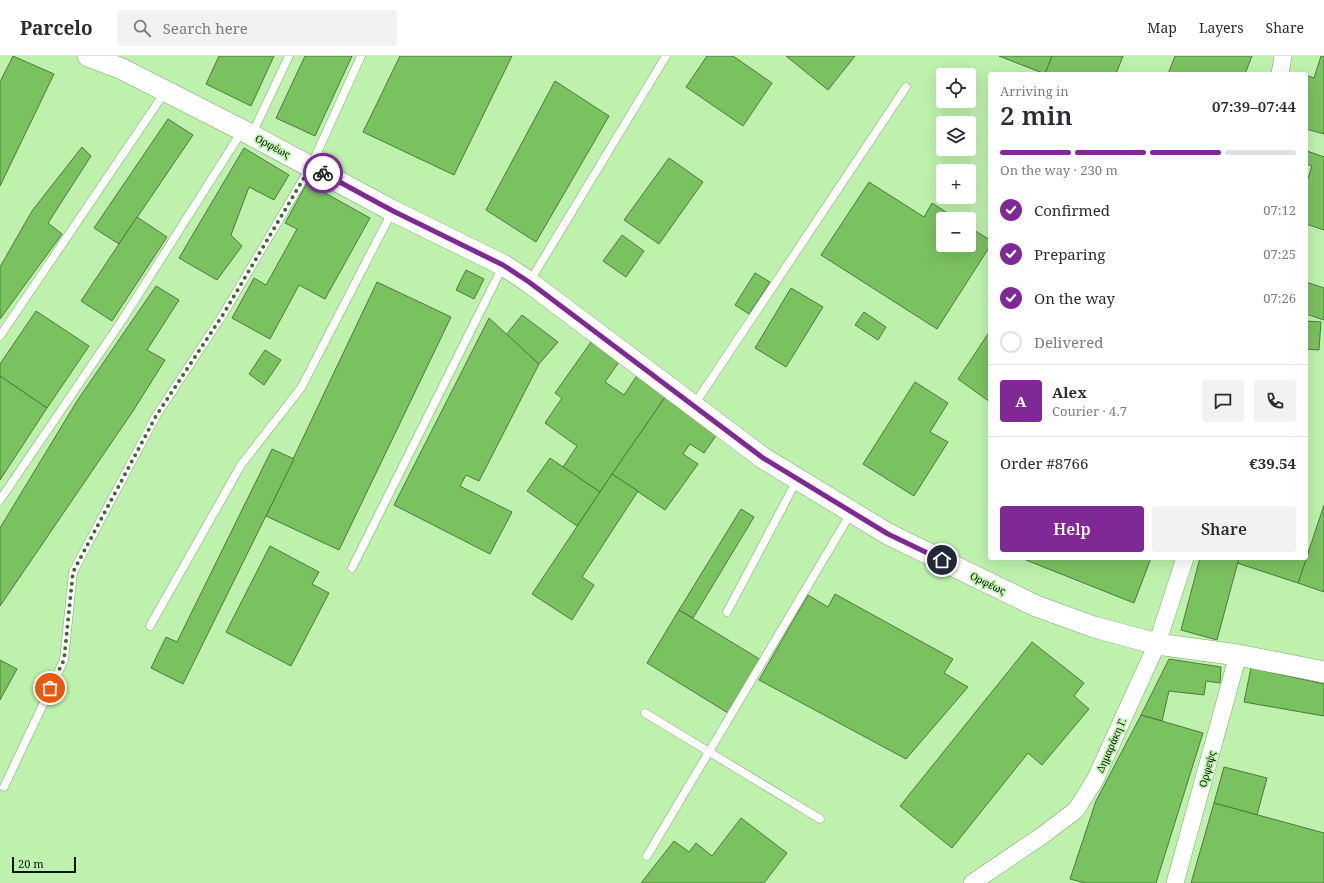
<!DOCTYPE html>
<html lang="en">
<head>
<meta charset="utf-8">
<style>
  :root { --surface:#fff; --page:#f2f2f3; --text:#2b2b33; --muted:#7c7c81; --line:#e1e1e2; --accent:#7f2896 }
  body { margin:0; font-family:"Noto Serif",serif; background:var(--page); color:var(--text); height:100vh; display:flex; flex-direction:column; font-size:15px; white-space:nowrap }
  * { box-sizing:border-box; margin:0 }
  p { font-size:13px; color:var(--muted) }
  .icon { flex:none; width:22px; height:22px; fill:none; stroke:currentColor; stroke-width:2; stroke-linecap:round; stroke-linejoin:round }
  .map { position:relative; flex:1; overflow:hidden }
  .sheet { position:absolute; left:988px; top:16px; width:320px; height:488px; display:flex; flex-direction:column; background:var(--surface); border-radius:4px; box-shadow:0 4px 16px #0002 }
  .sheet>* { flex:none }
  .tools { position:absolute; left:936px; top:12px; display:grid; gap:8px }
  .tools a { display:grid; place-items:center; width:40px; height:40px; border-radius:4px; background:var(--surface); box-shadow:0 4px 16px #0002; font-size:20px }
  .scale { position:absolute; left:12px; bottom:10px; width:64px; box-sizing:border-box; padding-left:4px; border:2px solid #041500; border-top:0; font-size:11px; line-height:14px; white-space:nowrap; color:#041500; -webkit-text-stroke:3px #bdf1ac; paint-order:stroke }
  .pin { position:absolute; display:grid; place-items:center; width:34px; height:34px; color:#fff; margin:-17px; border:2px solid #fff; border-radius:50%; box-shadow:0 1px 4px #0007 }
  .courier { position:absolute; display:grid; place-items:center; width:40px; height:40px; margin:-20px; border:3px solid #7f2896; border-radius:50%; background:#fff; color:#222; box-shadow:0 1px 5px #0007 }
  .summary em { font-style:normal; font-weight:600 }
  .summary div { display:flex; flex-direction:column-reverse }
  .summary { display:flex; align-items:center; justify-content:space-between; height:68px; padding:0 12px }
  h1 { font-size:26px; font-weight:600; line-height:30px }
  .bar { display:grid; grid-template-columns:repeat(4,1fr); gap:6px 4px; align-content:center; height:48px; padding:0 12px }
  .bar i { height:5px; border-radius:3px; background:var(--line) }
  .bar .active { background:var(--accent) }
  .bar p { grid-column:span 4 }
  .line { display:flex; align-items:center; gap:10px; padding:0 12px; border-top:1px solid var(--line) }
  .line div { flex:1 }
  .round { display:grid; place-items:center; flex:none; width:42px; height:42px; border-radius:4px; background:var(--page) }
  ol { padding:0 12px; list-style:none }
  li { display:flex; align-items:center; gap:12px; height:44px }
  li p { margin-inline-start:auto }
  li .icon { padding:4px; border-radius:50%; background:var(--accent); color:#fff; stroke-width:4 }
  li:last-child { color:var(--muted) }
  li i { width:22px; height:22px; border:2px solid var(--line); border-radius:50% }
  .action { display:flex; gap:8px; margin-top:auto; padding:8px 12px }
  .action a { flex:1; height:46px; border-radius:4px; background:var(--accent); color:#fff; font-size:16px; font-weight:600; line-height:46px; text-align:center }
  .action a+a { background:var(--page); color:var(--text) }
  header { display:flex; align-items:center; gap:24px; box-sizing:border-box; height:56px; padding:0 20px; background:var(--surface); border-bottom:1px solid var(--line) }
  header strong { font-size:19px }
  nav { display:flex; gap:22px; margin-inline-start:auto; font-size:14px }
  .search { width:280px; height:36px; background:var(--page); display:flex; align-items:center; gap:10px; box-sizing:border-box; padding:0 14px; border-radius:4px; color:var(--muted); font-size:15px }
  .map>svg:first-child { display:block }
  .building { fill:#7ac160; stroke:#4c7a3c }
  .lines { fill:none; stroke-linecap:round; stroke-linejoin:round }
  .service-casing { stroke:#7aaa69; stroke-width:9 }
  .minor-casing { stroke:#7aaa69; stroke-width:18 }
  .tertiary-casing { stroke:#7aaa69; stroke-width:22 }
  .service { stroke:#fff; stroke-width:8 }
  .minor { stroke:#fff; stroke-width:17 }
  .tertiary { stroke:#fff; stroke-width:21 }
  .done { stroke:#45623c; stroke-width:4; stroke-dasharray:0 7.2 }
  .route { stroke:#7f2896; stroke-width:5 }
  .labels { text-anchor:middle; stroke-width:3.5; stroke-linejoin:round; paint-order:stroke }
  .street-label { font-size:10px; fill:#041500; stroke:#bdf1ac }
</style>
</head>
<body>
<header>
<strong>Parcelo</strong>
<div class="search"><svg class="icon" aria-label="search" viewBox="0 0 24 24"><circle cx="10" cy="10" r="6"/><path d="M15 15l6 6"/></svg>Search here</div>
<nav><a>Map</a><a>Layers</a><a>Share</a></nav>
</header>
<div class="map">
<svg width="1324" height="827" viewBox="0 0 1324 827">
  <rect width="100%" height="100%" fill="#bdf1ac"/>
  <g class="building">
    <polygon points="13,0 54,18 0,130 0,26"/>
    <polygon points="219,0 274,0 251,50 206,28"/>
    <polygon points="305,0 352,0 315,80 276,62"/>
    <polygon points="400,0 512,0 454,119 363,76"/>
    <polygon points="707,0 733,0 772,27 743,70 686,31"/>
    <polygon points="786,0 855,0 828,34"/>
    <polygon points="999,0 1052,0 1045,18"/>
    <polygon points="1052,0 1123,0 1116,18 1045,18"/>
    <polygon points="1175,0 1252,0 1245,18 1168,18"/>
    <polygon points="1321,0 1324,0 1324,78 1306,73 1306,19 1314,22"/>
    <polygon points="555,25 609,60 536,186 486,154"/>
    <polygon points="168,63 193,79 119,188 94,172"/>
    <polygon points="82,91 91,100 48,167 62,178 0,263 0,211 32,155"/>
    <polygon points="244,92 289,119 274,144 249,131 231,179 242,190 217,224 179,202"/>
    <polygon points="1307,95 1324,101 1324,174 1306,168 1306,128 1312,110 1306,108"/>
    <polygon points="669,102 703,126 659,188 624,164"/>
    <polygon points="869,126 924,161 932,147 957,163 943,163 943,189 969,189 969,171 990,184 990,190 937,273 821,199"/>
    <polygon points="307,127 370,162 325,243 299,229 270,283 232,262 254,222 266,229 297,173 285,167"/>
    <polygon points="137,161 167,181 112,265 81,245"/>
    <polygon points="622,179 644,195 626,221 603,205"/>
    <polygon points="466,214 484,223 474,243 456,234"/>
    <polygon points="755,217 770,226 749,258 735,249"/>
    <polygon points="377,226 451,261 339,494 266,460"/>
    <polygon points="1306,226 1324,232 1324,264 1306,258"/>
    <polygon points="156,230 179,244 147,294 165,304 133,355 0,550 0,472 77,345"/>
    <polygon points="791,232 823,251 786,311 755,292"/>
    <polygon points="36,255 89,290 47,352 0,320 0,308"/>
    <polygon points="864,256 886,271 878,284 855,269"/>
    <polygon points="522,259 558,286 539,308 506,279"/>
    <polygon points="489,262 539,308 479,425 466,419 460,430 512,456 490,498 394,449"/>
    <polygon points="1306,265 1321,266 1319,294 1306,293"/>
    <polygon points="990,275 990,346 958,323"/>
    <polygon points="591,286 619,306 605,326 624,339 638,318 668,337 600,436 563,411 577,390 545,367 562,342 555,337"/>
    <polygon points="265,294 281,304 264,329 249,318"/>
    <polygon points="0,320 47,352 0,424"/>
    <polygon points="915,326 948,347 930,376 948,386 914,440 863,408"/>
    <polygon points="668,337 720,374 704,397 690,388 683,398 698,408 665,454 612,418"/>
    <polygon points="272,393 294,403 183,628 151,612 166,581 177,586"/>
    <polygon points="550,402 600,436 577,470 527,435"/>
    <polygon points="612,418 638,435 582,521 594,529 572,564 532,538"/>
    <polygon points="1324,449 1324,536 1298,527"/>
    <polygon points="741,453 754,461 693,562 679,554"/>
    <polygon points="270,490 319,516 312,528 329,537 291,610 226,576"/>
    <polygon points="1306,494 1309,495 1298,527 1237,507 1239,502 1306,502"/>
    <polygon points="1021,502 1151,502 1134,547"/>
    <polygon points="1200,502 1239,502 1217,584 1181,574"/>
    <polygon points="835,538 953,603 944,617 968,631 906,703 759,624 808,539 828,551"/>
    <polygon points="679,554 761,604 728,657 647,607"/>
    <polygon points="1032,586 1084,627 1074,640 1089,653 1042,709 1028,697 952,792 900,750"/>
    <polygon points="1169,603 1221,611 1220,627 1206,625 1204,639 1169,635 1162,665 1141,659"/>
    <polygon points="0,604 17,613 0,644"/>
    <polygon points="1251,612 1324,628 1324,660 1244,646"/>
    <polygon points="1141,659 1203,677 1156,827 1085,827 1070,823 1096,745"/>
    <polygon points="1224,711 1267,722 1257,759 1214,747"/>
    <polygon points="1214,747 1324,777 1324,827 1191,827"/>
    <polygon points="741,762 787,797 764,827 641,827 674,785 689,796 696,787 712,800"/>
  </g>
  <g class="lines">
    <defs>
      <g id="service">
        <polyline points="252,78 289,0"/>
        <polyline points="530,225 666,0"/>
        <polyline points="0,280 165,36"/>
        <polyline points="694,349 906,31"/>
        <polyline points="0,444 121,266 242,75"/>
        <polyline points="352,512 503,210"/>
        <polyline points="727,556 797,424"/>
        <polyline points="150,570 241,409 301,332 392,156"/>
        <polyline points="645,657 820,763"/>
        <polyline points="4,731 64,604 73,516 156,360 224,257 311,110 361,0"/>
        <polyline points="647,800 851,457"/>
      </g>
      <g id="minor">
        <polyline points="1280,18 1283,0"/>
        <polyline points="972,827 1043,779 1076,754 1095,724 1157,588 1185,502"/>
        <polyline points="1175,827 1238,599"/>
      </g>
      <polyline id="tertiary" points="88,0 122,13 242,74 393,155 503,209 529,226 763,402 888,478 1036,550 1094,571 1157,588 1238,599 1324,616"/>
    </defs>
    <use href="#service" class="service-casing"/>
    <use href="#minor" class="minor-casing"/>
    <use href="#tertiary" class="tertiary-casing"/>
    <use href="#service" class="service"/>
    <use href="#minor" class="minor"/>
    <use href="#tertiary" class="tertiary"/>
  </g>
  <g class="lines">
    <polyline class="done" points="50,632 64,604 73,516 156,360 224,257 311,110 323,117"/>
    <polyline class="route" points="323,117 393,155 503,209 529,226 763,402 888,478 942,504"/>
  </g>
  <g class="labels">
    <g class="street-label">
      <text transform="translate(273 90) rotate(28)" y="4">Ορφέως</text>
      <text transform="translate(988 527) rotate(26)" y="4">Ορφέως</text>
      <text transform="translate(1111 689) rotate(-66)" y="4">Δημαράκη Γ.</text>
      <text transform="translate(1207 713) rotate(-75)" y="4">Ορφεψς</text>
    </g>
  </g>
</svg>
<div class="tools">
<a><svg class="icon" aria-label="locate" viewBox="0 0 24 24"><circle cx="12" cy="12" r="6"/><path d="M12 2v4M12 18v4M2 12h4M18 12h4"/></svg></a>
<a><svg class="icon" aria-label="layers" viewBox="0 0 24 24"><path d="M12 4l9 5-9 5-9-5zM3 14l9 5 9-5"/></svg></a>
<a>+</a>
<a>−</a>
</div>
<div class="scale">20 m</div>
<div class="pin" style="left:50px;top:632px;background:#ea580c"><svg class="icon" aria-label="bag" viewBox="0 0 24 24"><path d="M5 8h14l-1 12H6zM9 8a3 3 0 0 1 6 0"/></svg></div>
<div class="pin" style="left:942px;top:504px;background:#1f2937"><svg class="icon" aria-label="home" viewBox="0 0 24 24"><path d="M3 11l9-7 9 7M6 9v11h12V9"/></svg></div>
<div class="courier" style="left:323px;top:117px"><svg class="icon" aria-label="bike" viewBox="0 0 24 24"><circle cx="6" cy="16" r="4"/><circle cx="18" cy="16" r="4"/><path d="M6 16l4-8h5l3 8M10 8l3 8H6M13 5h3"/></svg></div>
<section class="sheet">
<div class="summary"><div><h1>2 min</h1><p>Arriving in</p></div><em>07:39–07:44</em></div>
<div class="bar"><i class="active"></i><i class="active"></i><i class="active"></i><i></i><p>On the way · 230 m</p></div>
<ol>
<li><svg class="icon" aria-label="check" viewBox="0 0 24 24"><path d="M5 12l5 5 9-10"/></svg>Confirmed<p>07:12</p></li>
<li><svg class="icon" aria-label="check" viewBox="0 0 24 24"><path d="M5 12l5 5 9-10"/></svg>Preparing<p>07:25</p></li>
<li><svg class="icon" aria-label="check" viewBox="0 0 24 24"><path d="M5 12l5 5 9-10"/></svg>On the way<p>07:26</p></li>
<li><i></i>Delivered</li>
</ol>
<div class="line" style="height:72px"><b class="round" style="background:var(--accent);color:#fff">A</b><div><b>Alex</b><p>Courier · 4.7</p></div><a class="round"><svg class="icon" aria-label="chat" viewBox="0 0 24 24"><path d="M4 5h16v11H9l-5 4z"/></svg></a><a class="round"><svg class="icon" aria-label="phone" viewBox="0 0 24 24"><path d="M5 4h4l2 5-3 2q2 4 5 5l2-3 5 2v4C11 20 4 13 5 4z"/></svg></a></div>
<div class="line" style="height:52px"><div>Order #8766</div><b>€39.54</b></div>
<div class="action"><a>Help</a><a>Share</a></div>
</section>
</div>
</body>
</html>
